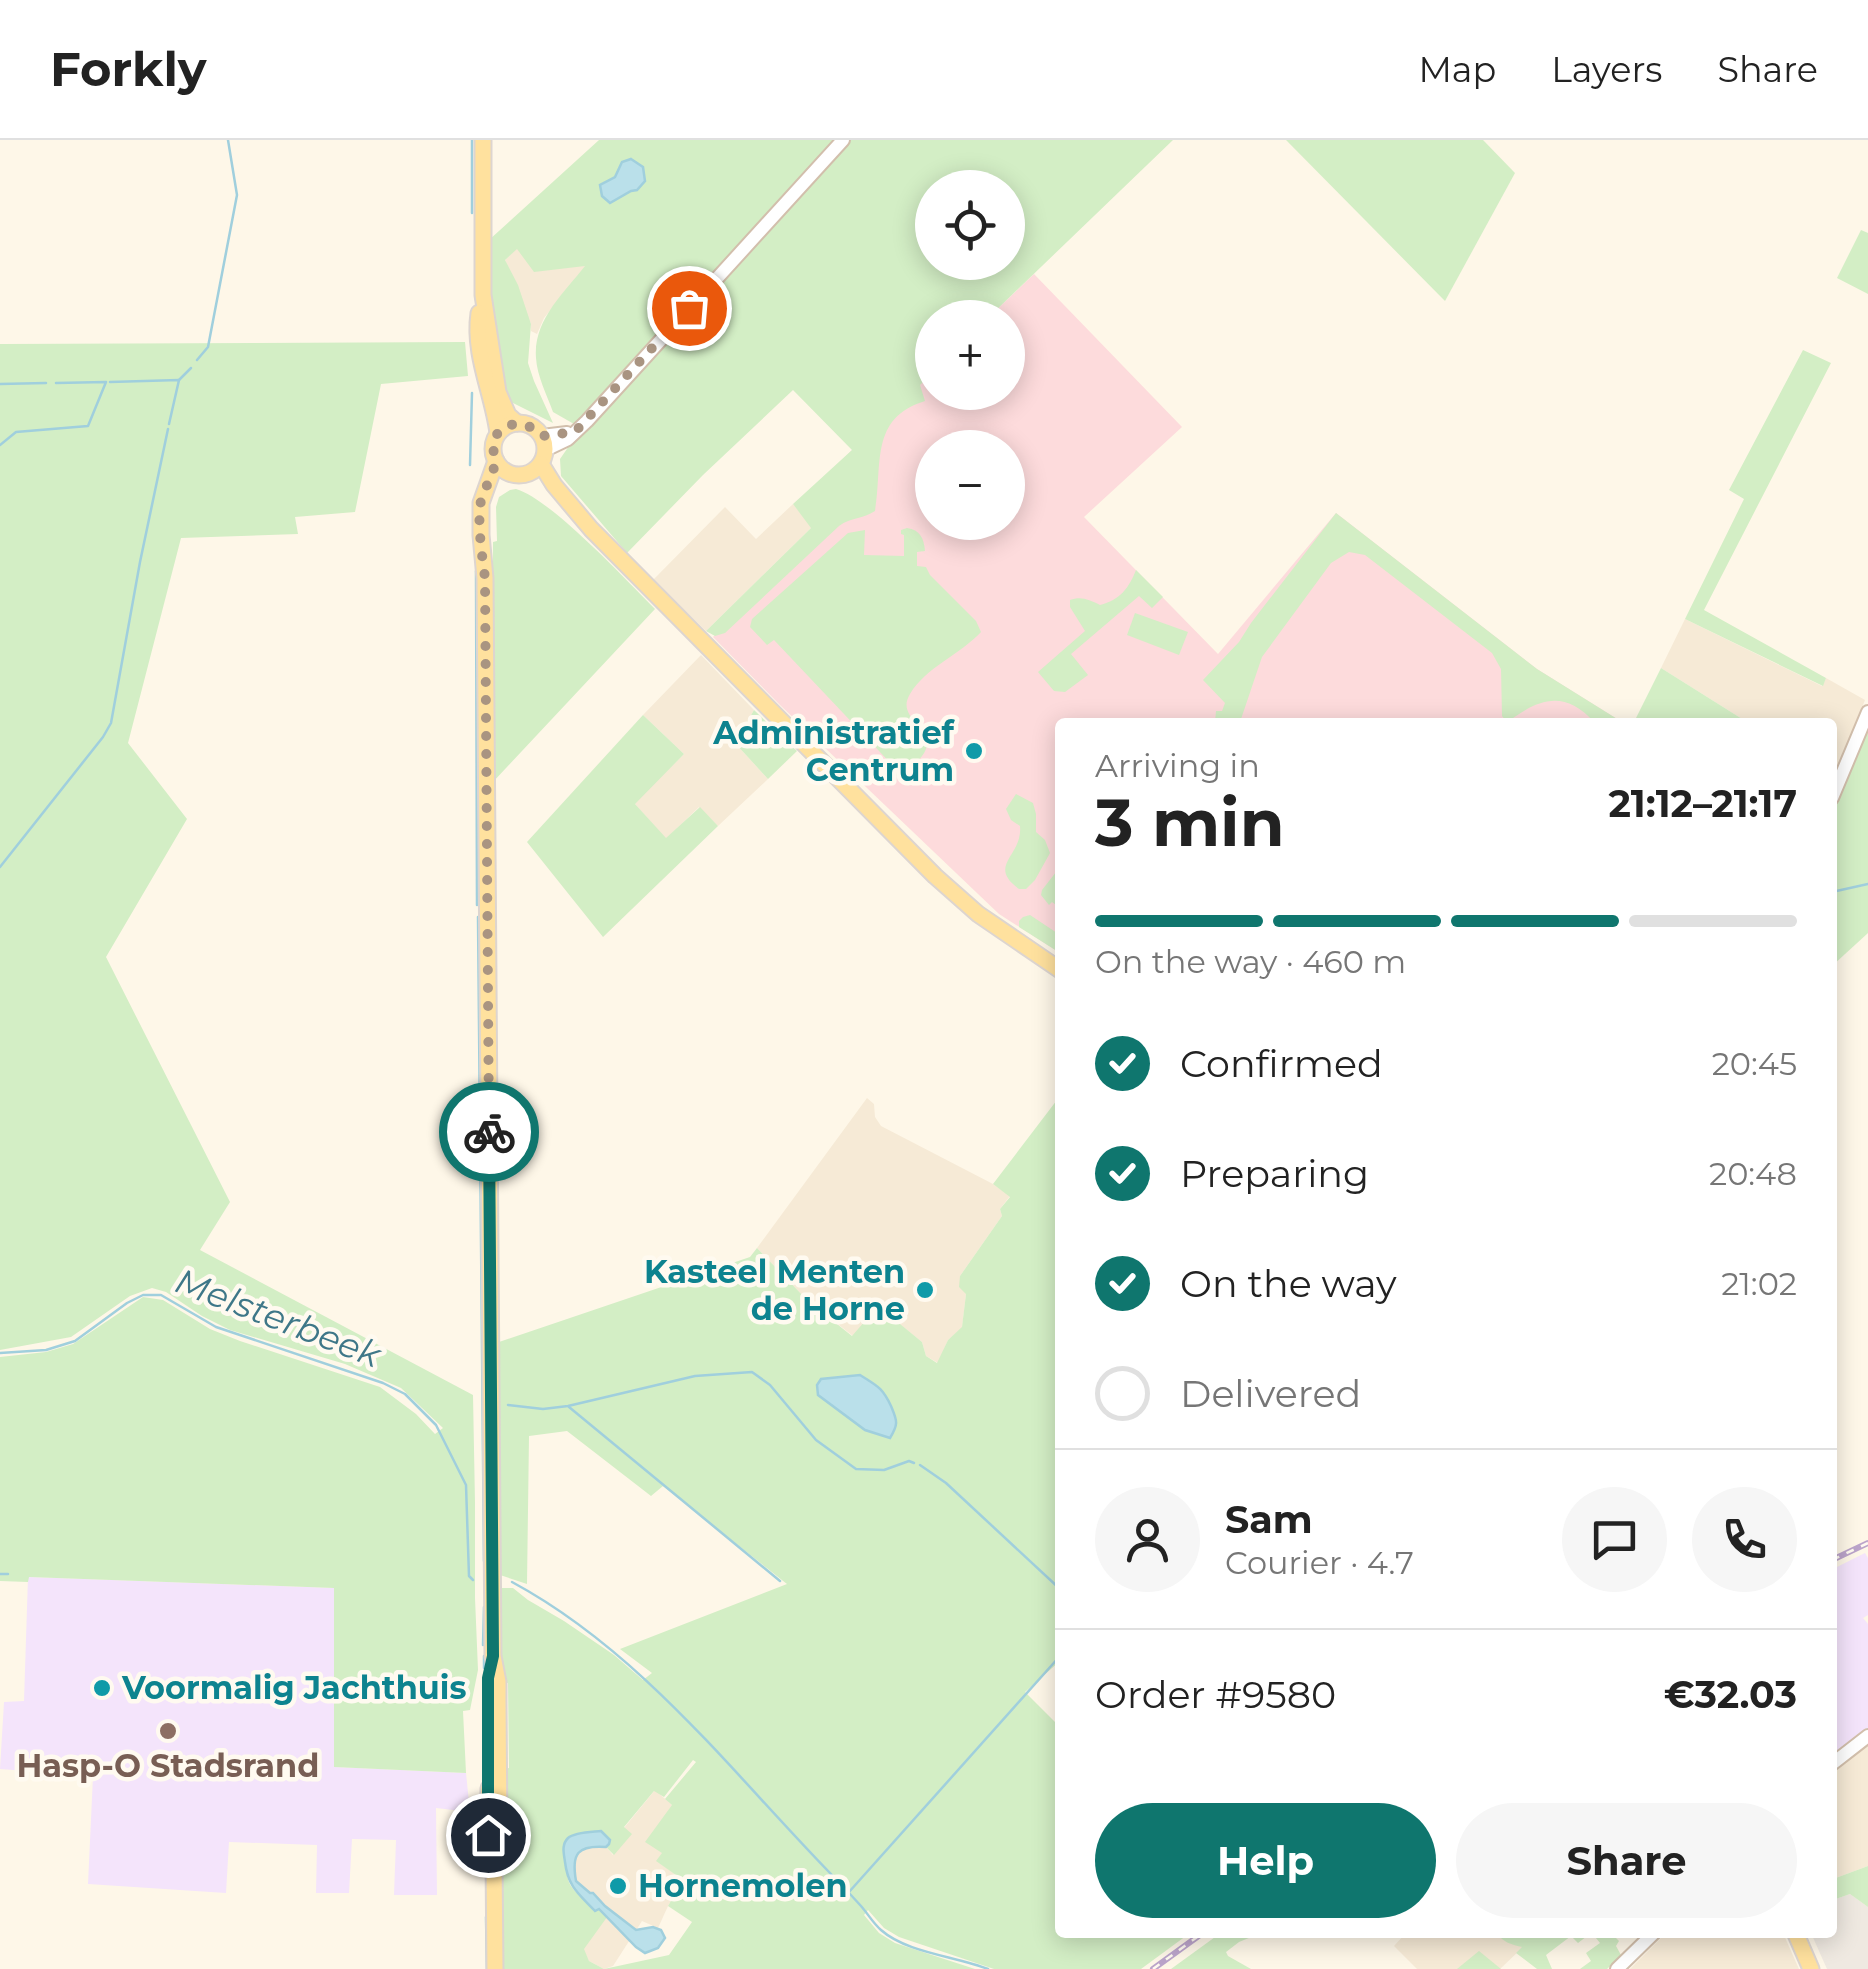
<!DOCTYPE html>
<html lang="en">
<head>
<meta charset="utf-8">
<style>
  :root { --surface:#fff; --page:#f6f6f6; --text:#222; --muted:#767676; --line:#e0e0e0; --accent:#0f766e }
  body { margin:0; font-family:Montserrat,sans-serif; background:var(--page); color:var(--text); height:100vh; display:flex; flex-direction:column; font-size:38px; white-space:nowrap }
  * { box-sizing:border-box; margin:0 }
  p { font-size:32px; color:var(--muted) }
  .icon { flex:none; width:55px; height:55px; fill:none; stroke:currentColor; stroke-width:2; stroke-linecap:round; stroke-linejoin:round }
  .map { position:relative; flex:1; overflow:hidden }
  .sheet { position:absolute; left:1055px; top:578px; width:782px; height:1220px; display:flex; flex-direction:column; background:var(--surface); border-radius:10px; box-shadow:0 5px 25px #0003 }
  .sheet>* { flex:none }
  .fabs { position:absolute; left:915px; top:30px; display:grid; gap:20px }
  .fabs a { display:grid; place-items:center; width:110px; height:110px; border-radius:50%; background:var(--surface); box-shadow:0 5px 25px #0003; font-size:50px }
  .pin { position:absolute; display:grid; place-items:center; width:85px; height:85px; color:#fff; margin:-42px; border:5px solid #fff; border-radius:50%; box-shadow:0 2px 10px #0007 }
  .courier { position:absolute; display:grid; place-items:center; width:100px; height:100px; margin:-50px; border:8px solid #0f766e; border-radius:50%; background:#fff; color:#222; box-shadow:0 2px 12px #0007 }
  .headline em { font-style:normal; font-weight:700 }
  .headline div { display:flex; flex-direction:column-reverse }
  .headline { display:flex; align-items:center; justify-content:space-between; height:170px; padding:0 40px }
  h1 { font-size:65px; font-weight:700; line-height:75px }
  .bar { display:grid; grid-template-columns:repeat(4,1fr); gap:15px 10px; align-content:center; height:120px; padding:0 40px }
  .bar i { height:12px; border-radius:8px; background:var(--line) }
  .bar .selected { background:var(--accent) }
  .bar p { grid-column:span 4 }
  .line { display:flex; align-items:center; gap:25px; padding:0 40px; border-top:2px solid var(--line) }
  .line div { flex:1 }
  .round { display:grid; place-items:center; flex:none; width:105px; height:105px; border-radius:52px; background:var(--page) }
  ol { padding:0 40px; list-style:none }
  li { display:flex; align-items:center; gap:30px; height:110px }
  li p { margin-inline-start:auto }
  li .icon { padding:10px; border-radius:50%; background:var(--accent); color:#fff; stroke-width:4 }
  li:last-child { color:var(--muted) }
  li i { width:55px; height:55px; border:5px solid var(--line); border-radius:50% }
  .button { display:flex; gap:20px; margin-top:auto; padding:20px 40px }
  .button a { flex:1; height:115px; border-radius:60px; background:var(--accent); color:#fff; font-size:40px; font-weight:700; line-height:115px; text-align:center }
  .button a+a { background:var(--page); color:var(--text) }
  header { display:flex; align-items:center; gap:60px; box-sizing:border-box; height:140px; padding:0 50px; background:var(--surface); border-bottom:2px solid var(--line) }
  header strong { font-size:48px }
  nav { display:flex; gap:55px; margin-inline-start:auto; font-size:35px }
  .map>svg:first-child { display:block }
  .residential { fill:#f6ead6 }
  .industrial { fill:#efe9e1 }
  .education { fill:#f4e4fb }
  .medical { fill:#fddbdc; fill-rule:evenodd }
  .green { fill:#d3eec5; fill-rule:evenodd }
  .water { fill:#bae0ea; stroke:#a0cfdd; stroke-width:2.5 }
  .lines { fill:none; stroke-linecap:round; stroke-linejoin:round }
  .stream { stroke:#a0cfdd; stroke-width:2.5 }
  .minor-casing { stroke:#d2bfac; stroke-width:16 }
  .major-casing { stroke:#ddd5d0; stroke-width:19 }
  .minor { stroke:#fff; stroke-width:12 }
  .major { stroke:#ffe19e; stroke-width:15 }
  .rail-casing { stroke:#bba4ca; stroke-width:6 }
  .rail { stroke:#fffaf0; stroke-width:2.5; stroke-dasharray:8; stroke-linecap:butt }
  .done { stroke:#a99481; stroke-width:10; stroke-dasharray:0 18 }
  .route { stroke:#0f766e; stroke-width:12 }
  .culture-dot { fill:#0f9aa8; stroke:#fffaf0; stroke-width:4 }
  .education-dot { fill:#8d6e63; stroke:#fffaf0; stroke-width:4 }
  .labels { text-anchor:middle; stroke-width:9; stroke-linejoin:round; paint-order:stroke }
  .culture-label { font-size:32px; font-weight:bold; fill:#0d838f; stroke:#fffaf0; text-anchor:end }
  .education-label { font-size:32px; font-weight:bold; fill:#785e54; stroke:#fffaf0 }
  .water-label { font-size:35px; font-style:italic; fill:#3e7788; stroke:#fffaf0 }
</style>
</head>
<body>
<header>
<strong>Forkly</strong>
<nav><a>Map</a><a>Layers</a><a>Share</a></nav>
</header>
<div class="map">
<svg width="1868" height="1829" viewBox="0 0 1868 1829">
  <rect width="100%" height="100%" fill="#fef7e8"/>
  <g class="residential">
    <polygon points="517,108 586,126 544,178 537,194 531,191 531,184 505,120"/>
    <polygon points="793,364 812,387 706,491 653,440 725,367 756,399"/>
    <polygon points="1685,479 1822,546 1826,538 1865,560 1833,643 1832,582 1747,582 1661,528"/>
    <polygon points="701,515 754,570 735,603 768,639 718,686 699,667 666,699 634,663 684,614 643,575"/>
    <polygon points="867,958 874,964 875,977 881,986 993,1044 1010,1056 1000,1069 1002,1076 960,1136 966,1154 962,1188 948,1200 938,1223 926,1216 922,1202 878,1167 853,1196 807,1160 757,1108"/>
    <polygon points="1868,1602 1868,1726 1833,1739 1833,1632"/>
    <polygon points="655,1650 672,1665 663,1713 657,1721 683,1740 668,1766 658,1788 642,1781 613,1826 604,1829 589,1821 583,1809 592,1754 576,1741 574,1721 578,1713 591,1705 606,1707 613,1715 624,1688"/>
    <polygon points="1498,1792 1499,1796 1523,1807 1500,1829 1417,1829 1394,1806 1406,1793"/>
    <polygon points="1666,1793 1783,1793 1799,1829 1630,1829"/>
  </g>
  <polygon class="industrial" points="1850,1754 1868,1767 1868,1829 1827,1829 1811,1793 1832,1792 1833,1760"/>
  <g class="education">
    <polygon points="1865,1413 1868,1418 1868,1475 1863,1478 1868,1484 1868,1592 1833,1620 1833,1429"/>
    <polygon points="28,1437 334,1448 334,1627 466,1633 470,1672 436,1668 437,1755 394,1755 396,1700 352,1699 349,1753 316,1753 317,1705 229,1702 226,1753 88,1744 93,1636 0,1629 4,1562 24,1561"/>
  </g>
  <path class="medical" d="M1034,134L1182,287L1084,377L1218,514L1336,373L1537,529L1622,582H1060V813L999,774L780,565L713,497L817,393L848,314L932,233V252H1008V178L989,177ZM932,308H1008V382H932Z"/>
  <g class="green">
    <path d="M599,0H835L574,284L553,272C547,255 537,236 536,218C533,180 564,153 585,126L534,132L517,109L505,120L518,145L531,184L528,223L534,241L553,283L507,260L493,190L489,100Z"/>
    <path d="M848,0H1173L989,177L932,178V233L920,245L925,261C869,278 883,325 875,371C863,379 851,377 839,386L725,493L715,496L706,491L811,388L793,364L852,310L793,250L703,335L627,413L561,336L560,319L569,306ZM932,48H1008V122H932Z"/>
    <polygon points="1286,0 1483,0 1515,33 1445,161"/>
    <polygon points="1861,90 1868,93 1868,154 1837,138"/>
    <polygon points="465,202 468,236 381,244 355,372 295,377 298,394 181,398 128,603 187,679 106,817 230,1062 200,1110 473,1255 475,1363 475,1458 478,1530 470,1570 463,1571 466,1633 334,1627 334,1448 29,1437 28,1442 0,1441 0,1217 46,1212 73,1204 143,1157 163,1160 210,1189 240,1201 380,1247 416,1274 435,1294 443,1288 401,1248 345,1224 230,1190 202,1176 166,1152 152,1148 130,1156 71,1197 0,1210 0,204"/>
    <polygon points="1803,210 1831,223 1704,470 1826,538 1823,546 1685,479 1744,359 1729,350"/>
    <path d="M516,349C551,359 626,440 655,469L492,643L493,402L497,401L496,367L499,357L510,350Z"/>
    <path d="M1336,373L1537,529L1622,582H1594C1565,550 1540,558 1509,581H1506L1502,576L1501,529L1492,513L1365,415L1349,412L1331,423L1262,517L1240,582H1215L1216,571H1222L1225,563L1203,540L1239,502L1251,483Z"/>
    <path d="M907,388C920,390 924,398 925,411L917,412V426L926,427L930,435L976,481L981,492C961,514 926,527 910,554C895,578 934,588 926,609C922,620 907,630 899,638L893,634L897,630L774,500L767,505L750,487L752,479L848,393L865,390L864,415L904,416V395L901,394V390Z"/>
    <path d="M1136,430L1163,457L1152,468L1139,456L1071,514L1088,535L1065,552L1054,551L1038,532L1085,491L1070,467V460C1082,456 1089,460 1100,465C1120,460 1129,448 1136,430Z"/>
    <polygon points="1135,473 1188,492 1179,515 1127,495"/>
    <polygon points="1661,528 1747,582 1634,582"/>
    <polygon points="754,570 797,611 768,639 735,603"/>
    <polygon points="643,575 684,614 635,664 666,698 700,667 718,686 603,797 527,702"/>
    <polygon points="1868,585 1868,793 1833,825 1833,671"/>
    <path d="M1016,654L1033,663L1036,674V692L1045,700L1050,713L1035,740L1026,749H1019C986,725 1023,716 1020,686L1011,680L1006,669Z"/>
    <polygon points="1060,727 1060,768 1052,762 1049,765 1041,755 1042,750"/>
    <polygon points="1030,775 1060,795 1060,813 1019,787 1019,781 1023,777"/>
    <path d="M1060,956V1521L1025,1552L1060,1587V1792L1190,1793L1141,1829H994L899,1797L884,1788L868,1770L864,1775L879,1793L895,1803L975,1829H502C501,1762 505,1696 502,1629L509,1628L508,1543L501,1542L502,1448H513L528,1460L564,1481L614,1515L643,1540L652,1533L620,1509L787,1444L663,1346L651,1356L567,1291L529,1296L527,1444L500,1435L499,1202L750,1117L757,1108L807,1160L852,1196L878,1166L922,1202L926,1216L937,1223L948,1200L962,1187L966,1154L959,1147L960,1136L1002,1076L1000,1069L1010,1057L993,1044ZM693,1620L696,1622L665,1659L672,1665L645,1702L662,1713L656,1721L683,1740L668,1766L692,1782L669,1815L604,1829L589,1821L584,1809L610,1773C564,1749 561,1745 573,1695L609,1704L606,1707L614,1715L632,1694L624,1687L654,1651L664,1657Z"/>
    <polygon points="1868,1726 1868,1767 1850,1754 1833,1760 1833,1739"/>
    <polygon points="1222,1792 1261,1793 1239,1802 1226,1812 1228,1816 1251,1829 1171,1829"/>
    <path d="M1498,1793V1792L1591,1793L1578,1803L1571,1796L1546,1815L1552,1829H1537L1516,1813L1522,1807C1513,1805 1501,1802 1498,1793Z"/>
    <polygon points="1592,1793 1611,1793 1619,1801 1616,1806 1621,1815 1607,1829 1580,1829 1591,1821 1586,1813 1600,1803"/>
    <polygon points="1479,1811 1501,1829 1457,1829"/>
  </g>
  <g class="water">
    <polygon points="631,19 643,27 645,41 637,50 631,51 610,63 602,56 600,45 615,37 622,22"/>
    <path d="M860,1235C877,1246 882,1247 891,1266C897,1281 899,1283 890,1298L865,1290L818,1255L817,1245L821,1239Z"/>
    <path d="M601,1691L610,1700L609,1704L606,1707C578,1705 571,1713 576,1741L590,1753H593L605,1766L636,1790L653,1787L661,1790L665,1798L658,1808L645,1813L636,1807L599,1769L595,1771C579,1754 568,1747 565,1722C564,1714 561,1705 568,1698C575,1692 592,1692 601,1691Z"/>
  </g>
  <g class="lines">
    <g class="stream">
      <polyline points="472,0 472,73"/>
      <polyline points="197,220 208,207 237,55 228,0"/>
      <polyline points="179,240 191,228"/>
      <polyline points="110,242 179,240 169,284"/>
      <polyline points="0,244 46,243"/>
      <polyline points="0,305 16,292 88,286 106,242 56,243"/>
      <polyline points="470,325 472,253"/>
      <polyline points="476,431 477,765"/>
      <polyline points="0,727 103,597 111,583 140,422 168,289"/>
      <polyline points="1832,752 1868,744"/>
      <polyline points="478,777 484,1421"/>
      <polyline points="0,1213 46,1210 75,1201 127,1163 143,1155 161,1155 216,1187 383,1243 405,1254 436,1285 466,1345 469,1436 473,1440"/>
      <polyline points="508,1265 543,1269 568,1266 695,1236 752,1232 770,1245 816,1300 856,1329 884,1330 909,1321 914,1323"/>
      <polyline points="569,1267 780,1441"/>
      <polyline points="920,1325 946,1343 1060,1449"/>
      <polyline points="0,1434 8,1434"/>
      <path d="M512,1442C640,1511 730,1630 830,1733C841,1744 851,1755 861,1766C868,1774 873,1783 881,1790C907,1813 955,1816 988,1829"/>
      <polyline points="483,1505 484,1467"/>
      <polyline points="484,1516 484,1528"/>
      <polyline points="849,1752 1060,1516"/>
      <polyline points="486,1777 487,1829"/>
    </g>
    <defs>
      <g id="minor">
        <polyline points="542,296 567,293"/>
        <polyline points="545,310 568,299 587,281 843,0"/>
        <polyline points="1832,658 1868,572"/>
        <polyline points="1832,1624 1868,1596"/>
        <polyline points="1617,1829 1655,1792"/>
      </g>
      <g id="major">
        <polyline points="483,0 483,155 498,252 508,275 517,283"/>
        <path d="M479,173C473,215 493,253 498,293"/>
        <circle cx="519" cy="309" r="26"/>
        <polyline points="541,324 554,345 591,389 935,736 978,774 1060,830"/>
        <polyline points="489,1648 488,1695 493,1715"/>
        <polyline points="1795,1792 1811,1829"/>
        <polyline points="495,1829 494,1719 499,1696 498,1562 498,1542 493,1516 485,438 481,395 481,363 496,321"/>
      </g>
    </defs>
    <use href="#minor" class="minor-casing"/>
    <use href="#major" class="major-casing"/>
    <use href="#minor" class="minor"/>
    <use href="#major" class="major"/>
    <defs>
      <g id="rail">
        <polyline points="1832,1420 1868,1403"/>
        <polyline points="1153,1829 1204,1792"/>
      </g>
    </defs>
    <use href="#rail" class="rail-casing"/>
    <use href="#rail" class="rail"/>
  </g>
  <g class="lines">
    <path class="done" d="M489,992L485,438C482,414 478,390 480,366C482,351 495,333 495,321C496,315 492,310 493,305C497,279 528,279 542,296L575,292L689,168"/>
    <polyline class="route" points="488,1695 488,1538 493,1516 489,992"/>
  </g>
  <g class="culture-dot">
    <circle cx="974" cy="611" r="10"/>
    <circle cx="925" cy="1150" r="10"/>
    <circle cx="102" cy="1548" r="10"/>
    <circle cx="618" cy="1746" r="10"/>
  </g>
  <circle class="education-dot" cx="168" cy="1591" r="10"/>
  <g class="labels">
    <g class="culture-label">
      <text x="954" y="604">Administratief<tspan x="954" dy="37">Centrum</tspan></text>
      <text x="905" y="1143">Kasteel Menten<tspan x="905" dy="37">de Horne</tspan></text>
      <text x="122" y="1559" text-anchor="start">Voormalig Jachthuis</text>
      <text x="638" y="1757" text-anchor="start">Hornemolen</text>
    </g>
    <g class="education-label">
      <text x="168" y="1637">Hasp-O Stadsrand</text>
    </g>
    <g class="water-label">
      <text transform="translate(278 1178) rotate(21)" y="12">Melsterbeek</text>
    </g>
  </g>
</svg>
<div class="fabs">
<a><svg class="icon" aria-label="locate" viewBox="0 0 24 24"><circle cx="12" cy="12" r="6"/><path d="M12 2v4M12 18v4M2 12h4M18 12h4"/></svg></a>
<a>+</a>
<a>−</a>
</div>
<div class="pin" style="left:689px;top:168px;background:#ea580c"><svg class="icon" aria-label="bag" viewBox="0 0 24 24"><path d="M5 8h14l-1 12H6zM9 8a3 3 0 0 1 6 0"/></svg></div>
<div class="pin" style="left:488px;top:1695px;background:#1f2937"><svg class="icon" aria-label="home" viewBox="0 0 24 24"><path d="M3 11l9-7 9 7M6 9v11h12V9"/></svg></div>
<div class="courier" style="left:489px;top:992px"><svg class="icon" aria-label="bike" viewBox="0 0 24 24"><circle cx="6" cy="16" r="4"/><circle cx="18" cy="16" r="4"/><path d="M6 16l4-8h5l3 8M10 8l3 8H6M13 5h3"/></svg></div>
<section class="sheet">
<div class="headline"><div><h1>3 min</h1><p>Arriving in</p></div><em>21:12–21:17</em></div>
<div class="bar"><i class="selected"></i><i class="selected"></i><i class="selected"></i><i></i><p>On the way · 460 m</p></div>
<ol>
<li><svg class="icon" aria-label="check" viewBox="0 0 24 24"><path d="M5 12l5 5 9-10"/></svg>Confirmed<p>20:45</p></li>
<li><svg class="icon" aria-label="check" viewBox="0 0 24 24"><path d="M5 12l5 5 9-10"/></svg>Preparing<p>20:48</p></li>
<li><svg class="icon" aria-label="check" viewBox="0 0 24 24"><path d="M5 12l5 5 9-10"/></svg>On the way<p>21:02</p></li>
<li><i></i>Delivered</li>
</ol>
<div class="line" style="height:180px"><a class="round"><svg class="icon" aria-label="person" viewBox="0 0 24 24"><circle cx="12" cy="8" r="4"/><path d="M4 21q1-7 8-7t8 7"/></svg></a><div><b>Sam</b><p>Courier · 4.7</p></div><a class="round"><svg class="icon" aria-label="chat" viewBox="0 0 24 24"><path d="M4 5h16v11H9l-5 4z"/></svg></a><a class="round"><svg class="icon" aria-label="phone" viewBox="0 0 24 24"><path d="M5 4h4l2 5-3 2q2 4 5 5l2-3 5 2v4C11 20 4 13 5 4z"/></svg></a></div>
<div class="line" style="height:130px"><div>Order #9580</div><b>€32.03</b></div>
<div class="button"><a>Help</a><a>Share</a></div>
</section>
</div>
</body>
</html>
